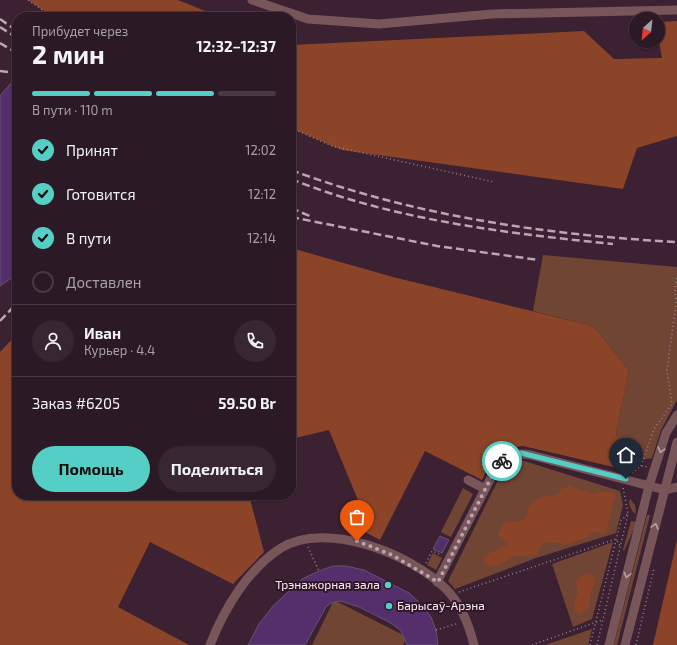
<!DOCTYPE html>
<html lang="ru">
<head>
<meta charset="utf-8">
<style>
  :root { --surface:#2c1926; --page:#382632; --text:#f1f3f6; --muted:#a6a0a7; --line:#483843; --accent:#55cec5 }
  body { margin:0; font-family:"Exo 2",sans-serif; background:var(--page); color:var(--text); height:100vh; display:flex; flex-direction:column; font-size:15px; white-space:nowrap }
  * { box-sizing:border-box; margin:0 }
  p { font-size:13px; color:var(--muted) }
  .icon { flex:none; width:22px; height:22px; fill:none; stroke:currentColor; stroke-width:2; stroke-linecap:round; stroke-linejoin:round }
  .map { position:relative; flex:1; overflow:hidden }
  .details { position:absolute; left:12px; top:12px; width:284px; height:488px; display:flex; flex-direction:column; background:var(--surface); border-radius:16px; box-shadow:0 1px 3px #0004,0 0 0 1px var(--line) }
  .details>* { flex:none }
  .needle { width:26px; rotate:207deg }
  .tools { position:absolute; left:629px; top:12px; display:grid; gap:8px }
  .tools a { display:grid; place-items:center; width:36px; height:36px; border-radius:50%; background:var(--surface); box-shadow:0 1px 3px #0004,0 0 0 1px var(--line); font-size:20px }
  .pin { position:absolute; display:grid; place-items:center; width:34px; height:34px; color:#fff; margin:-41px -17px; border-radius:50% 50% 50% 0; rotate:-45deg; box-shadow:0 0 4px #0007 }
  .pin .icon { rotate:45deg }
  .courier { position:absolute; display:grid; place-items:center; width:40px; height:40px; margin:-20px; border:3px solid #55cec5; border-radius:50%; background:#fff; color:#222; box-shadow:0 1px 5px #0007 }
  .summary em { font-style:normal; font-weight:700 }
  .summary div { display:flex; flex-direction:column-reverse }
  .summary { display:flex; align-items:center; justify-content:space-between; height:68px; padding:0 20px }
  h1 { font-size:26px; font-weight:700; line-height:30px }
  .bar { display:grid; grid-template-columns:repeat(4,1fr); gap:6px 4px; align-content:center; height:48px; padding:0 20px }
  .bar i { height:5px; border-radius:3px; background:var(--line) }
  .bar .on { background:var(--accent) }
  .bar p { grid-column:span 4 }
  .line { display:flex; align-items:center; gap:10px; padding:0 20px; border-top:1px solid var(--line) }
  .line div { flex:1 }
  .round { display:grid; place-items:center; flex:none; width:42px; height:42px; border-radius:21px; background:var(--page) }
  ol { padding:0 20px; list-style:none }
  li { display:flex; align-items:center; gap:12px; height:44px }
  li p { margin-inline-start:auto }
  li .icon { padding:4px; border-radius:50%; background:var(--accent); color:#111; stroke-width:4 }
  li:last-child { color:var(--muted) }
  li i { width:22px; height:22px; border:2px solid var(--line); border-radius:50% }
  .cta { display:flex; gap:8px; margin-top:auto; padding:8px 20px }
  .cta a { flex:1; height:46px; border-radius:24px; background:var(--accent); color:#111; font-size:16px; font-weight:700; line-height:46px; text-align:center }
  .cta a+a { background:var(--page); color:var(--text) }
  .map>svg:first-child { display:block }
  .green { fill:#714534 }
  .forest { fill:#8b4427 }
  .building { fill:#542f6b; stroke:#645470 }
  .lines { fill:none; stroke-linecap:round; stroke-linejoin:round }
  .path { stroke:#9a8492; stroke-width:1.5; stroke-dasharray:1 3; stroke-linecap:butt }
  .minor { stroke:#785559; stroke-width:9 }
  .rail { stroke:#bba6b3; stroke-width:2.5; stroke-dasharray:8 4; stroke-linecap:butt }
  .oneway { stroke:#baa0a7 }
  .done { stroke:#b9a4b1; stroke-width:4; stroke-dasharray:0 7.2 }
  .route { stroke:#55cec5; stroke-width:5 }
  .poi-dot { fill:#55cec5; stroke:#301828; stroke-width:1.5 }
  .labels { text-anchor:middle; stroke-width:4; stroke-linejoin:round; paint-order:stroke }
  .poi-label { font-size:12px; fill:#fdebf5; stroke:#301828; text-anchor:end }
</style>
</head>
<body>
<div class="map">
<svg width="677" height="645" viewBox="0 0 677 645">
  <rect width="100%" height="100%" fill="#3b2132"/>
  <g class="green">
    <polygon points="543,255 677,267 677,400 661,430 652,458 629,463 616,434 629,370 593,326 533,311"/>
    <polygon points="518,461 524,461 620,491 623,505 616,533 536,558 455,589 448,581 501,474 510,465"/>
    <polygon points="463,488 473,494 451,537 441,532"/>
    <path d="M630,499L635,505L636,514L633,512C630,507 628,504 630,499Z"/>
    <polygon points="647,515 650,515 617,645 614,645"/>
    <polygon points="631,521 637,522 624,551 623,550"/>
    <polygon points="613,542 592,619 573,627 552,564"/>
    <polygon points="433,553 442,558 436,570 427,565"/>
    <polygon points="334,600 407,637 403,645 312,645"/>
    <polygon points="592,629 588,645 545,645"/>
  </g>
  <g class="forest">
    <polygon points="28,0 178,0 220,17 53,17"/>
    <polygon points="677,21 677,136 637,148 623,189 342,150 291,128 291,45 584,31 614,59 662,58 658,35 658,22"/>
    <path d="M291,248L393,277L593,326L629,370L616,434L629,463L622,469L523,446C496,449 493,458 482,480L425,451L380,540L365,532L360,505L329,430L291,439Z"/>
    <polygon points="17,334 17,495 249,495 264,552 233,584 150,542 118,607 189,645 0,645 0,352"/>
    <path d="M569,486L592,494L598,492L615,493L616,496C610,508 610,521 605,534L593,532C586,541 574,540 565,545C558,544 546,538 541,546C539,548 538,552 537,555L513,556C508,562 495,566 487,566L483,561L485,555L508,545L498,535C505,517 506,523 520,522L527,515C528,499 543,496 558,495L561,489Z"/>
    <polygon points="677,540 677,645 653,645"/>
    <path d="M591,573C597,581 596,585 590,592C591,603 591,609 580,614L575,611L574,603L578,595L576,581L583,575Z"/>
  </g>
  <g class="building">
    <polygon points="17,76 17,274 0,286 0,96"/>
    <polygon points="440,536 449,540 442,553 433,549"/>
    <polygon points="333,566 346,566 364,570 409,593 422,605 431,617 436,630 438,645 407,645 401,631 391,623 359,607 340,601 331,603 326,607 305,645 248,645 259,624 273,606 287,593 302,579 319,571"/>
  </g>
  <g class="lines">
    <g class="path">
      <polyline points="28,0 53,17"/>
      <polyline points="291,128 332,146 494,182"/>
      <polyline points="641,466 654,429 672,404 667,370 676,304 675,288 677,277"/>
      <polyline points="632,473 641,466 647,467"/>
      <polyline points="308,547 319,571"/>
      <polyline points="426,563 432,551 442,555"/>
      <polyline points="459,592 616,539 620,546"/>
      <polyline points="436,630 459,623"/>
      <polyline points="532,645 602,620"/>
      <polyline points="590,645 621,520 628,514"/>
      <polyline points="597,645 628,514 623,487"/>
      <polyline points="636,645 654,568"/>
    </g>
    <g class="minor">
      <polyline points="252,0 308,19 379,24 492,14 677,10"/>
      <polyline points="468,480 485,489"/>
      <path d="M437,582L496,468C506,456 515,452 531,455L665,490L677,487"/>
      <path d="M210,645C224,609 248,569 281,548C326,520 411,554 446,589C461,604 469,625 474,645"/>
      <polyline points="609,645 649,486 666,433 677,415"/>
      <polyline points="625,645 677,442"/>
    </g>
    <g class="rail">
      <polyline points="0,19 17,31"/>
      <polyline points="0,27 17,38"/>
      <polyline points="0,43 17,53"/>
      <polyline points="0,71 17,73"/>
      <path d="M291,170C415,216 546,235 677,242"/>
      <path d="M291,179C393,220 505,233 613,244"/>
      <polyline points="291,208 312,217"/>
      <polyline points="291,217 437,246 539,260"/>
      <polyline points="0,321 17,303"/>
    </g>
  </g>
  <defs><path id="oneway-chevron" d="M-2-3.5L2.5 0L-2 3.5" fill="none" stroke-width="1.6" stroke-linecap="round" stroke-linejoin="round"/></defs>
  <g class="oneway">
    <use href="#oneway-chevron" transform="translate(661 450) rotate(107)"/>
    <use href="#oneway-chevron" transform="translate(655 526) rotate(-75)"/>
    <use href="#oneway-chevron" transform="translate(627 575) rotate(104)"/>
  </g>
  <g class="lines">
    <polyline class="done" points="357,541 392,555 438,582 496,468 502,461"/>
    <polyline class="route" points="502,461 510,455 521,453 626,479"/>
  </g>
  <g class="poi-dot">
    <circle cx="388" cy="585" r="4"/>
    <circle cx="389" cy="606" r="4"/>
  </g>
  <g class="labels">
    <g class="poi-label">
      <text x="380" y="589">Трэнажорная зала</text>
      <text x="397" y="610" text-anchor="start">Барысаў-Арэна</text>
    </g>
  </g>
</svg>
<div class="tools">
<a><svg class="needle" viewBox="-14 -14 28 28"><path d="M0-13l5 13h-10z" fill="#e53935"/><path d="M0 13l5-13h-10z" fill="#a6a0a7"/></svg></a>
</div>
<div class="pin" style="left:357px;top:541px;background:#ea580c"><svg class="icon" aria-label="bag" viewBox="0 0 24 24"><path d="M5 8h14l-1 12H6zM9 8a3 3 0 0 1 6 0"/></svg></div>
<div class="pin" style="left:626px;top:479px;background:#1f2937"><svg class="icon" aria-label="home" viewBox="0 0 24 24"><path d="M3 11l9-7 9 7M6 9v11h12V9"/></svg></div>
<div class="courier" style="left:502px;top:461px"><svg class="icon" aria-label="bike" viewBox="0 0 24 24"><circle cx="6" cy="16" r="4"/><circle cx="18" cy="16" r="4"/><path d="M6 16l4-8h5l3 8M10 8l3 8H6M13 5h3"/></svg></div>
<section class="details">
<div class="summary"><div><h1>2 мин</h1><p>Прибудет через</p></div><em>12:32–12:37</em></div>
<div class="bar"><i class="on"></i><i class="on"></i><i class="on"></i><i></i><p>В пути · 110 m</p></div>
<ol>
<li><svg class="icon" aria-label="check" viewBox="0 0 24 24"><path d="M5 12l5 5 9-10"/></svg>Принят<p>12:02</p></li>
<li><svg class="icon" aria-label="check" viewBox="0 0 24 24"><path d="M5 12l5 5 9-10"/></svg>Готовится<p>12:12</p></li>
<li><svg class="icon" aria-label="check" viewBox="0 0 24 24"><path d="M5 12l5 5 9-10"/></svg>В пути<p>12:14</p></li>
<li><i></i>Доставлен</li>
</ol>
<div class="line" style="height:72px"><a class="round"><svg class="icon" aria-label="person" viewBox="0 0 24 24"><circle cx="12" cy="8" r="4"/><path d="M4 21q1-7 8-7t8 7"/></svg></a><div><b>Иван</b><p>Курьер · 4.4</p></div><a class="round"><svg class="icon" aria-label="phone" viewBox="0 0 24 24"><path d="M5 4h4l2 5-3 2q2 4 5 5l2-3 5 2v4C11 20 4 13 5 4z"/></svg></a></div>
<div class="line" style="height:52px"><div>Заказ #6205</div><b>59.50 Br</b></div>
<div class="cta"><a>Помощь</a><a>Поделиться</a></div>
</section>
</div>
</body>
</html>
